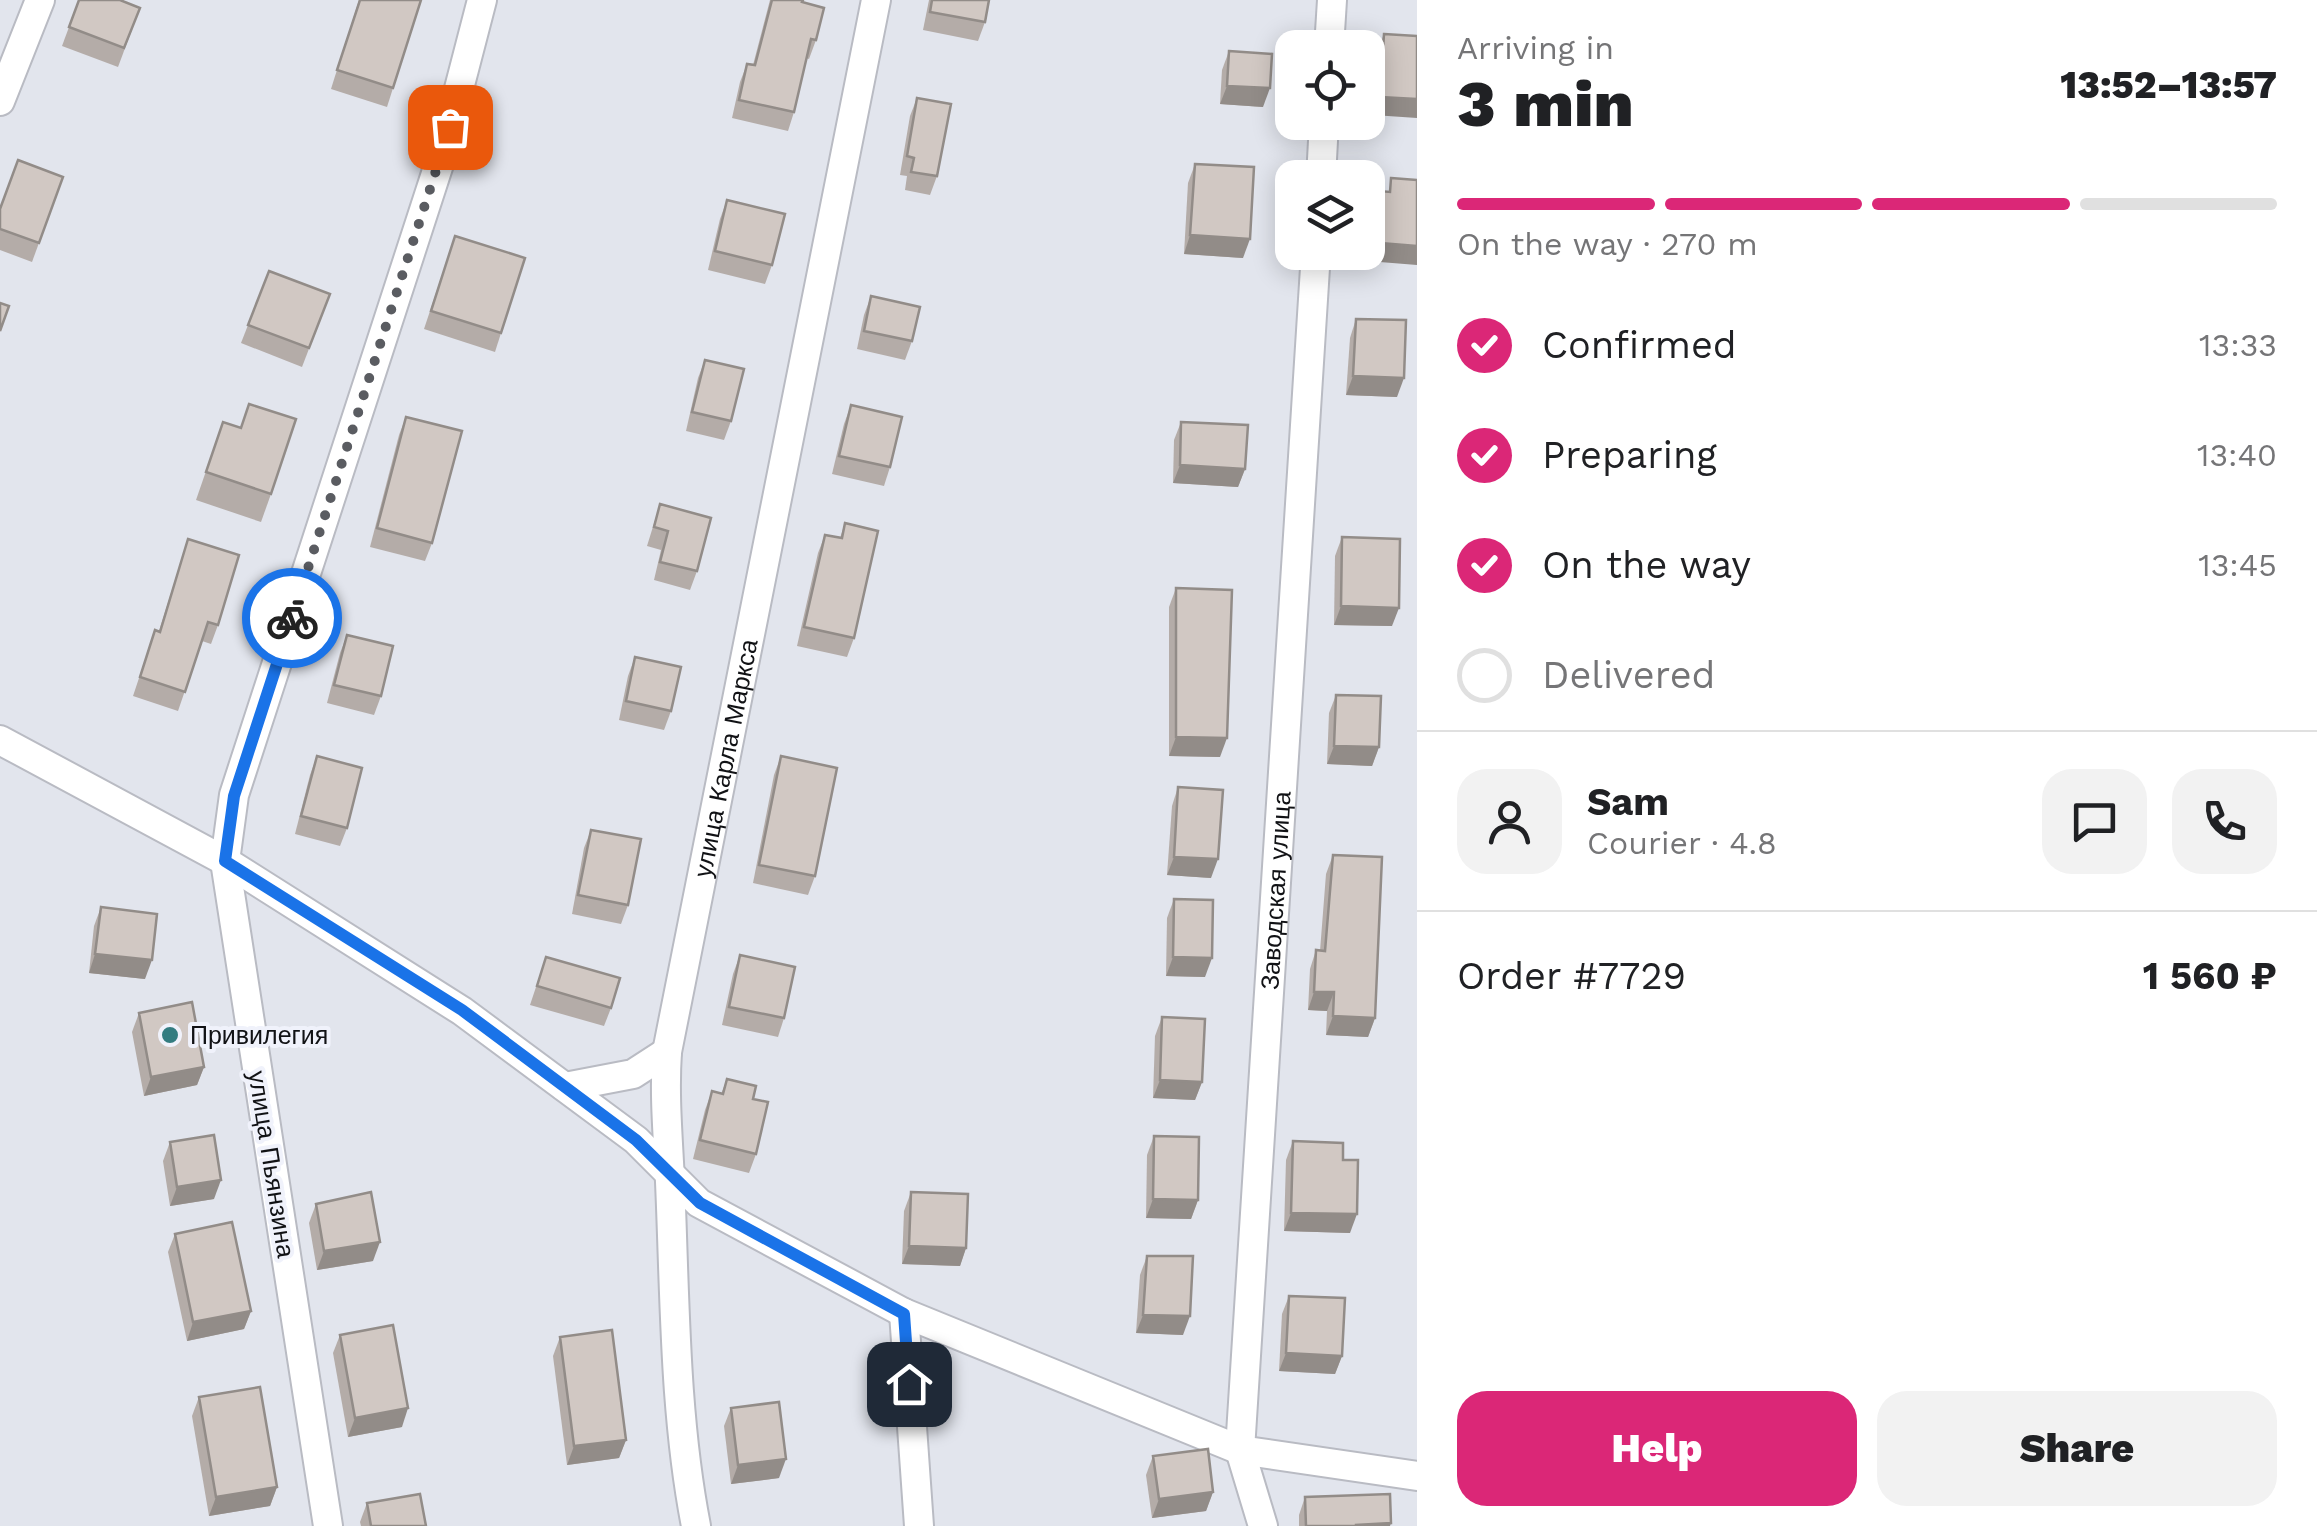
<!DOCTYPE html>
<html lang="en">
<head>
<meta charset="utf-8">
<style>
  :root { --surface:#fff; --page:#f2f2f2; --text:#202124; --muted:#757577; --line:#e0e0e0; --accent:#db2777 }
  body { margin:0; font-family:"Work Sans",sans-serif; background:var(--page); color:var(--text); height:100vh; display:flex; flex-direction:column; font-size:38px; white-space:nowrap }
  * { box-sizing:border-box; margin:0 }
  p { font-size:32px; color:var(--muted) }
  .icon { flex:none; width:55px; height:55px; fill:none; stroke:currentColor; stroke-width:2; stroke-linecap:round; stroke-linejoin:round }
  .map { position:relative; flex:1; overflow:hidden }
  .sheet { display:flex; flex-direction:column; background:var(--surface); width:900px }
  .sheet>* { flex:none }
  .tools { position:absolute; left:1275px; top:30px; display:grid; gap:20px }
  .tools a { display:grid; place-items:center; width:110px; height:110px; border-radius:20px; background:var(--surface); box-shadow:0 5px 25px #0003; font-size:50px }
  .pin { position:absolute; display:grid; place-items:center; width:85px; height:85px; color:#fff; margin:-42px; border-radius:20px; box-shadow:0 5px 15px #0006 }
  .courier { position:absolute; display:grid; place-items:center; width:100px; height:100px; margin:-50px; border:8px solid #1a73e8; border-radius:50%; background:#fff; color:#222; box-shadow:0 2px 12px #0007 }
  .overview em { font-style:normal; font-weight:800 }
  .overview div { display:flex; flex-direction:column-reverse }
  .overview { display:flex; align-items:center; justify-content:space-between; height:170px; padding:0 40px }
  h1 { font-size:65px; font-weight:800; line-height:75px }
  .bar { display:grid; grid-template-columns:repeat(4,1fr); gap:15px 10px; align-content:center; height:120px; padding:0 40px }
  .bar i { height:12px; border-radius:8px; background:var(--line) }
  .bar .current { background:var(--accent) }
  .bar p { grid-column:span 4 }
  .line { display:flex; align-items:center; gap:25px; padding:0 40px; border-top:2px solid var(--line) }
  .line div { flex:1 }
  .round { display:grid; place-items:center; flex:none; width:105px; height:105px; border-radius:30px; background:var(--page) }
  ol { padding:0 40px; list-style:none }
  li { display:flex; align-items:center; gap:30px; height:110px }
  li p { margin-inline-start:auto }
  li .icon { padding:10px; border-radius:50%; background:var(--accent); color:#fff; stroke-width:4 }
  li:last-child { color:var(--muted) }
  li i { width:55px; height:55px; border:5px solid var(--line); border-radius:50% }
  .primary-button { display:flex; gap:20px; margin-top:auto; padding:20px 40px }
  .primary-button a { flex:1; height:115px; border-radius:30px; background:var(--accent); color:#fff; font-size:40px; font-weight:800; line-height:115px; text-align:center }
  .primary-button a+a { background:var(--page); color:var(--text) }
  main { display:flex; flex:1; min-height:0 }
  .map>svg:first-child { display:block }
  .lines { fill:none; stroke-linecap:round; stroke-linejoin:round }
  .minor-casing { stroke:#b9bbc3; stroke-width:32 }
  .minor { stroke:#fff; stroke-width:28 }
  .wall { fill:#b4aca8 }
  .shaded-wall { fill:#928c88 }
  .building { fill:#d1c8c3; stroke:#928c88; stroke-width:2.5 }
  .done { stroke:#5a5c61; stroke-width:10; stroke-dasharray:0 18 }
  .route { stroke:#1a73e8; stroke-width:12 }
  .poi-dot { fill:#337c80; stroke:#f0f2fb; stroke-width:4 }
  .labels { text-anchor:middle; stroke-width:8; stroke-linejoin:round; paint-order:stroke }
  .street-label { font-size:25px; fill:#111215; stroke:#f0f2fb }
  .poi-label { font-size:25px; fill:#111215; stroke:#f0f2fb; text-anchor:start }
</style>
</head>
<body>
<main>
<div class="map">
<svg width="1417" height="1526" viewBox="0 0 1417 1526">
  <rect width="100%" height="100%" fill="#e2e5ed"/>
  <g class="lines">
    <defs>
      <g id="minor">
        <polyline points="1329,48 1332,0"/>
        <polyline points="0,101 40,0"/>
        <polyline points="1321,178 1324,122"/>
        <polyline points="0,740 225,861 462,1011 636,1140 699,1203 904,1313 1240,1450 1417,1476"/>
        <polyline points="565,1087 633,1074 667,1052"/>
        <polyline points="904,1313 919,1526"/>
        <polyline points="328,1526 225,861 234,795 441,158 482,0"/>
        <path id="s1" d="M696,1526C674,1413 675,1296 670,1182C668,1137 664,1096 667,1052L876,0"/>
        <path id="s2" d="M1263,1526L1240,1450L1316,252"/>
      </g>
    </defs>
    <use href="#minor" class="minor-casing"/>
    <use href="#minor" class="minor"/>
  </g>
  <g class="wall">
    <polygon points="79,0 140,8 118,67 62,46"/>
    <polygon points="359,0 421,0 387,107 331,89"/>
    <polygon points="770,0 803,0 802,2 816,40 809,59 806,58 794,112 788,131 732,118 740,82 747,64 753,65"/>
    <polygon points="929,0 989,0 985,22 978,41 923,30"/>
    <polygon points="1384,34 1417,36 1373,115 1377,53"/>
    <polygon points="1229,51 1263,107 1220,104 1222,70"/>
    <polygon points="917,98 937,176 930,195 905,190 907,176 900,175 910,116"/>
    <polygon points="1195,164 1243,258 1184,254 1188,183"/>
    <polygon points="63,177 32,262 0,250 0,209"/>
    <polygon points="727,200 772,265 765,284 708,270 720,219"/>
    <polygon points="455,236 501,333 495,352 424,329"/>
    <polygon points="269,271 330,294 302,367 241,343"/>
    <polygon points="871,296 912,341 905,360 857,349 864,315"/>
    <polygon points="1356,319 1397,397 1346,395 1350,338"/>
    <polygon points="705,360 731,421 724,440 686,431 698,378"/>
    <polygon points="851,405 890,467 884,486 832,474 844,424"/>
    <polygon points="406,417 432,543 425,561 370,547 399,435"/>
    <polygon points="223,422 240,428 271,494 261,522 196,500"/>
    <polygon points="1181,422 1245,469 1238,487 1173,483 1174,440"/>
    <polygon points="660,504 697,571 690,590 654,580 661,550 647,546"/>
    <polygon points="845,523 854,638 847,657 797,646 818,553 825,535 840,538"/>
    <polygon points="1342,537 1392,626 1334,625 1335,556"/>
    <polygon points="188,539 218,625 211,644 202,641 178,711 133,696 155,630 159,631"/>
    <polygon points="1176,588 1220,757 1169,756 1169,607"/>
    <polygon points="347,635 381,696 374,715 327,703 340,653"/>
    <polygon points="635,657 671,711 664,730 619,720 628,676"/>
    <polygon points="1336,695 1379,747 1372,766 1327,764 1329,713"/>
    <polygon points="317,756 347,828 340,846 295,834 310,775"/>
    <polygon points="781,756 815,876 808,895 753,883 774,775"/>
    <polygon points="1178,787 1211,878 1167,875 1172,806"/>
    <polygon points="591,830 628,905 621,924 572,914 584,848"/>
    <polygon points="1333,855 1375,1018 1368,1037 1326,1035 1327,1011 1308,1010 1310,969 1316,950 1320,951 1326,874"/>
    <polygon points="1174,899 1205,977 1166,976 1167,918"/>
    <polygon points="101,907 145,979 89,973 94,926"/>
    <polygon points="740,955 784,1018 778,1037 722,1025 733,974"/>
    <polygon points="546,957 611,1008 604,1026 530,1005"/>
    <polygon points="139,1013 204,1067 197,1085 144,1096 132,1032"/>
    <polygon points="1162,1017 1202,1082 1195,1100 1153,1098 1155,1036"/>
    <polygon points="727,1079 753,1099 756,1154 749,1173 693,1159 705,1110 712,1091 721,1094"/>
    <polygon points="1154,1136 1198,1200 1191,1219 1146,1218 1147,1155"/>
    <polygon points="1293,1141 1343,1160 1350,1233 1284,1231 1286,1160"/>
    <polygon points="170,1142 214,1199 170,1206 163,1161"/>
    <polygon points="911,1192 966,1248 960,1266 902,1264 904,1211"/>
    <polygon points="316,1204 373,1261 317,1270 309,1223"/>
    <polygon points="175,1234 251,1311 244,1329 187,1341 168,1252"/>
    <polygon points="1147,1256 1183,1335 1136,1333 1140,1275"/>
    <polygon points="1289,1296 1342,1356 1335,1374 1279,1371 1282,1314"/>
    <polygon points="340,1335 402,1427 348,1437 333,1353"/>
    <polygon points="560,1337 626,1440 619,1458 567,1465 553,1356"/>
    <polygon points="199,1397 277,1487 270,1506 209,1516 192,1416"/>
    <polygon points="731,1408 779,1478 731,1484 724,1426"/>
    <polygon points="1153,1456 1213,1492 1206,1511 1152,1518 1146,1475"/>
    <polygon points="1305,1497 1390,1526 1299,1526 1299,1515"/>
    <polygon points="367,1503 426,1526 361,1526 360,1522"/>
  </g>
  <g class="shaded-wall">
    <polygon points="1227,86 1270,88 1263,107 1220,104"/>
    <polygon points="1380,97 1417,99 1417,118 1373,115"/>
    <polygon points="1190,235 1250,239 1243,258 1184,254"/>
    <polygon points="1368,242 1417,246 1417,265 1355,260 1357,252 1368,252"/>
    <polygon points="1353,376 1404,378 1397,397 1346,395"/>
    <polygon points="1180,465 1245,469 1238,487 1173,483"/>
    <polygon points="1341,606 1399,608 1392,626 1334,625"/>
    <polygon points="1176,737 1227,738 1220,757 1169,756"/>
    <polygon points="1334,746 1379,747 1372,766 1327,764"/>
    <polygon points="1174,857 1218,859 1211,878 1167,875"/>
    <polygon points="95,954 152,960 145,979 89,973"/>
    <polygon points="1173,957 1212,958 1205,977 1166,976"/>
    <polygon points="1314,992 1334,992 1327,1011 1308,1010"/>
    <polygon points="1333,1016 1375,1018 1368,1037 1326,1035"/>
    <polygon points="204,1067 197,1085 144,1096 151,1077"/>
    <polygon points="1160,1080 1202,1082 1195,1100 1153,1098"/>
    <polygon points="221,1180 214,1199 170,1206 177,1187"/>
    <polygon points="1153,1199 1198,1200 1191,1219 1146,1218"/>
    <polygon points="1291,1213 1357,1214 1350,1233 1284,1231"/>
    <polygon points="380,1242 373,1261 317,1270 324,1251"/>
    <polygon points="909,1246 966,1248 960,1266 902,1264"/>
    <polygon points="251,1311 244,1329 187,1341 193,1322"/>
    <polygon points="1143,1315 1190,1316 1183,1335 1136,1333"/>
    <polygon points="1286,1353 1342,1356 1335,1374 1279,1371"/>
    <polygon points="408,1408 402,1427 348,1437 355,1418"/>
    <polygon points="626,1440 619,1458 567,1465 574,1446"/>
    <polygon points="786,1459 779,1478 731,1484 738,1465"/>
    <polygon points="277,1487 270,1506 209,1516 216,1497"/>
    <polygon points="1213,1492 1206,1511 1152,1518 1159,1499"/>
    <polygon points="1391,1523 1390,1526 1355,1526 1356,1525"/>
  </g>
  <g class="building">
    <polygon points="79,0 120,0 140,8 124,48 69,27"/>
    <polygon points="360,0 421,0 393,88 337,70"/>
    <polygon points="772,0 803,0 802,2 824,8 816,40 811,39 794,112 739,100 747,64 755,65"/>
    <polygon points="932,0 989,0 985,22 930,12"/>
    <polygon points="1384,34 1417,36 1417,99 1380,97"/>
    <polygon points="1229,51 1272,54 1270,88 1227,86"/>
    <polygon points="917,98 951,104 937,176 911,172 914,158 907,156"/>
    <polygon points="18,160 63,177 39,243 0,229 0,209"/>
    <polygon points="1195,164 1254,167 1250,239 1190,235"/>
    <polygon points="1391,178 1417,180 1417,246 1368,242 1368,190 1390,192"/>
    <polygon points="727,200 785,214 772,265 715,251"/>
    <polygon points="455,236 525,258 501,333 431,311"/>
    <polygon points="269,271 330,294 309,348 248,325"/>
    <polygon points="871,296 920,307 912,341 864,331"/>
    <polygon points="0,303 9,306 0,331"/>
    <polygon points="1356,319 1406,320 1404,378 1353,376"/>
    <polygon points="705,360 744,369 731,421 692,412"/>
    <polygon points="249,404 296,419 271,494 206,472 223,422 241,428"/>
    <polygon points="851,405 902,417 890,467 839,456"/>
    <polygon points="406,417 462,431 432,543 377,528"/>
    <polygon points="1181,422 1248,425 1245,469 1180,465"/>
    <polygon points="660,504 711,518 697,571 660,562 668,531 654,527"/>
    <polygon points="845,523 878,531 854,638 804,627 825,535 842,538"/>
    <polygon points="1342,537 1400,539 1399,608 1341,606"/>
    <polygon points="188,539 239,555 218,625 208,622 185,692 140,677 155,630 160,632"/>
    <polygon points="1176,588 1232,590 1227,738 1176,737"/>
    <polygon points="347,635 393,646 381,696 334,685"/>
    <polygon points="635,657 681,667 671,711 626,701"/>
    <polygon points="1336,695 1381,696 1379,747 1334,746"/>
    <polygon points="317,756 362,768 347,828 301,816"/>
    <polygon points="781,756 837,768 815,876 759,865"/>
    <polygon points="1178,787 1223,790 1218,859 1174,857"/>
    <polygon points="591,830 641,839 628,905 578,895"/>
    <polygon points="1333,855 1382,857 1375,1018 1333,1016 1334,992 1314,992 1316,950 1325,951"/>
    <polygon points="1174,899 1213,900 1212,958 1173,957"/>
    <polygon points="101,907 157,914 152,960 95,954"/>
    <polygon points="740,955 795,967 784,1018 729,1007"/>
    <polygon points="546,957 620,978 611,1008 537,986"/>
    <polygon points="192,1002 204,1067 151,1077 139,1013"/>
    <polygon points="1162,1017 1205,1019 1202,1082 1160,1080"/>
    <polygon points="727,1079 756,1086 753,1099 768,1102 756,1154 700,1140 712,1091 723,1094"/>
    <polygon points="214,1135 221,1180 177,1187 170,1142"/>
    <polygon points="1154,1136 1199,1137 1198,1200 1153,1199"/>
    <polygon points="1293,1141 1343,1143 1343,1160 1358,1160 1357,1214 1291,1213"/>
    <polygon points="371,1192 380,1242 324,1251 316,1204"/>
    <polygon points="911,1192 968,1194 966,1248 909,1246"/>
    <polygon points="232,1222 251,1311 193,1322 175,1234"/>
    <polygon points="1147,1256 1193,1256 1190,1316 1143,1315"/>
    <polygon points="1289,1296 1345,1298 1342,1356 1286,1353"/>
    <polygon points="393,1325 408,1408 355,1418 340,1335"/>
    <polygon points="612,1330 626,1440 574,1446 560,1337"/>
    <polygon points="260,1387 277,1487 216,1497 199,1397"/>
    <polygon points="779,1402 786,1459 738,1465 731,1408"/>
    <polygon points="1208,1449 1213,1492 1159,1499 1153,1456"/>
    <polygon points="420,1494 426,1526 371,1526 367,1503"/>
    <polygon points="1390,1494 1391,1523 1356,1525 1356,1526 1306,1526 1305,1497"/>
  </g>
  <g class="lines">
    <polyline class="done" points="292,618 450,127"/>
    <polyline class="route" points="292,618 234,796 225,861 462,1010 636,1140 700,1203 904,1314 909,1384"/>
  </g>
  <circle class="poi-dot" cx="170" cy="1035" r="10"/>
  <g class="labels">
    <g class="street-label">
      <text dy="9" stroke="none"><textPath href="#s1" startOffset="775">улица Карла Маркса</textPath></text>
      <text dy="9" stroke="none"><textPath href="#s2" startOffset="640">Заводская улица</textPath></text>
      <text transform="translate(272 1164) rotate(81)" y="9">улица Пьянзина</text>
    </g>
    <g class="poi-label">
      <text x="190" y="1044">Привилегия</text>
    </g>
  </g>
</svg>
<div class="tools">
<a><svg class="icon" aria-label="locate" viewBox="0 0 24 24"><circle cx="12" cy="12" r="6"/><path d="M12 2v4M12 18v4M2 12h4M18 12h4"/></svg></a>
<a><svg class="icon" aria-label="layers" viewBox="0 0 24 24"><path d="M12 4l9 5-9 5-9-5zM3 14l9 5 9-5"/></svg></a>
</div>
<div class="pin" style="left:450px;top:127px;background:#ea580c"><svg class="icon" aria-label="bag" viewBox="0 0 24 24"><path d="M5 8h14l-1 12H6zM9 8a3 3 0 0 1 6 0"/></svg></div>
<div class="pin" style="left:909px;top:1384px;background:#1f2937"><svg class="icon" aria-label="home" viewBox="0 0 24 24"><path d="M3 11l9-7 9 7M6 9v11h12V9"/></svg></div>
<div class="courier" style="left:292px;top:618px"><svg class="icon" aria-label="bike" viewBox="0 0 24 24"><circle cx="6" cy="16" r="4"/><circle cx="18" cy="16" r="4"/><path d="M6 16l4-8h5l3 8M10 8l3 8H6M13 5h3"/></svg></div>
</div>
<section class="sheet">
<div class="overview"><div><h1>3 min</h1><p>Arriving in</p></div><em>13:52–13:57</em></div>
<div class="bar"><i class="current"></i><i class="current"></i><i class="current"></i><i></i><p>On the way · 270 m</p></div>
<ol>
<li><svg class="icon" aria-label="check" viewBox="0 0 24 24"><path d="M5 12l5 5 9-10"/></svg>Confirmed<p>13:33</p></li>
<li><svg class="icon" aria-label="check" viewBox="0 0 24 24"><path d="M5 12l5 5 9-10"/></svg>Preparing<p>13:40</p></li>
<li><svg class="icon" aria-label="check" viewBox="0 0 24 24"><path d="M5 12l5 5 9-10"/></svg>On the way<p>13:45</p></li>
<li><i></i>Delivered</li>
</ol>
<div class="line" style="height:180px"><a class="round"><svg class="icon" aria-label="person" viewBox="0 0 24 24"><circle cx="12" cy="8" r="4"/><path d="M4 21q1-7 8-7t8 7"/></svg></a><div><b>Sam</b><p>Courier · 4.8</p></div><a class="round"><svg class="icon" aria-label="chat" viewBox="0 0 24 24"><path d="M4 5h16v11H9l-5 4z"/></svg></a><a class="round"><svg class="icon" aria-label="phone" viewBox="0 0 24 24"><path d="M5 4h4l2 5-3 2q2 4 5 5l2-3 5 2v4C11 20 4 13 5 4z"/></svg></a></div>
<div class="line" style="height:130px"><div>Order #7729</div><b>1 560 ₽</b></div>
<div class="primary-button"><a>Help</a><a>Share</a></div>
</section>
</main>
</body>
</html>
